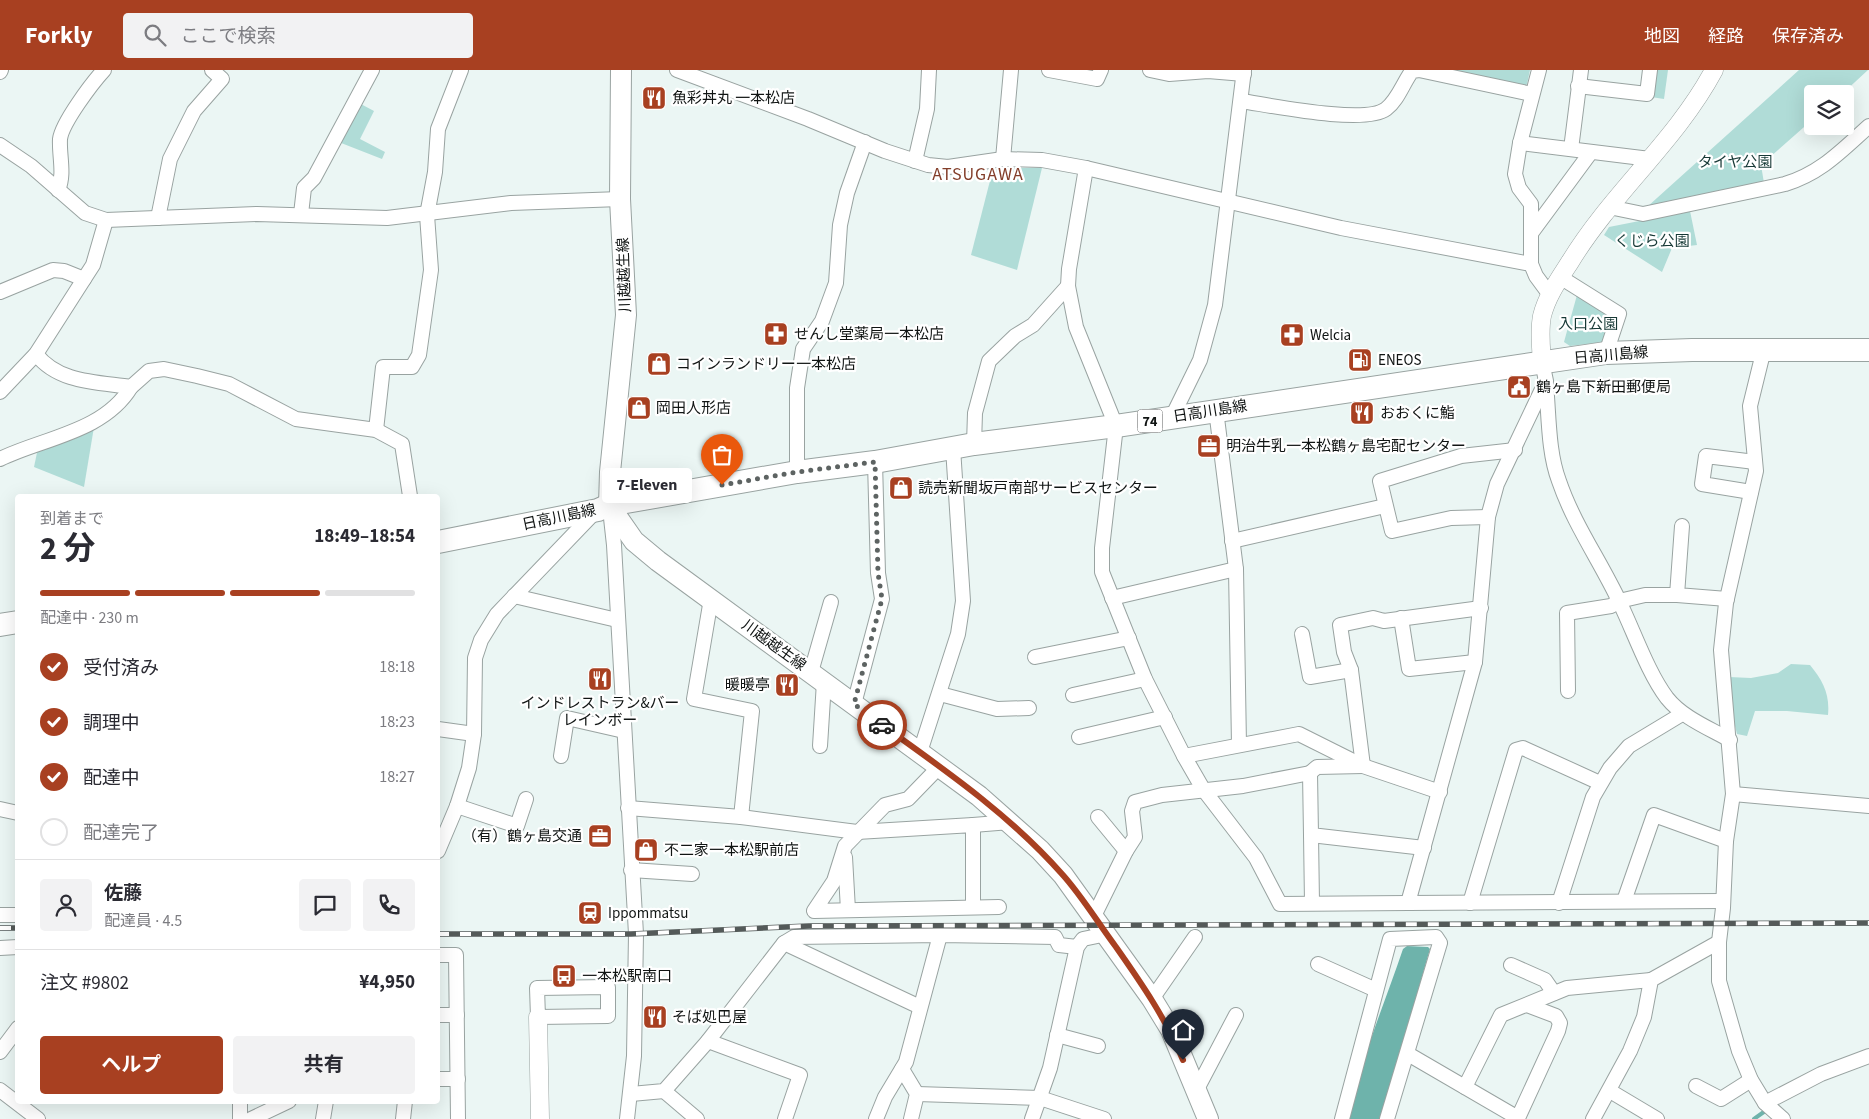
<!DOCTYPE html>
<html lang="ja">
<head>
<meta charset="utf-8">
<style>
  :root { --surface:#fff; --page:#f2f2f3; --text:#2b2b33; --muted:#7c7c81; --line:#e1e1e2; --accent:#a84021 }
  body { margin:0; font-family:"Source Sans 3","Noto Sans JP",sans-serif; background:var(--page); color:var(--text); height:100vh; display:flex; flex-direction:column; font-size:19px; white-space:nowrap }
  * { box-sizing:border-box; margin:0 }
  p { font-size:16px; color:var(--muted) }
  .icon { flex:none; width:28px; height:28px; fill:none; stroke:currentColor; stroke-width:2; stroke-linecap:round; stroke-linejoin:round }
  .map { position:relative; flex:1; overflow:hidden }
  .panel { position:absolute; left:15px; top:424px; width:425px; height:610px; display:flex; flex-direction:column; background:var(--surface); border-radius:5px; box-shadow:0 5px 20px #0002 }
  .panel>* { flex:none }
  .tools { position:absolute; left:1804px; top:15px; display:grid; gap:10px }
  .tools a { display:grid; place-items:center; width:50px; height:50px; border-radius:5px; background:var(--surface); box-shadow:0 5px 20px #0002; font-size:25px }
  .pin { position:absolute; display:grid; place-items:center; width:42px; height:42px; color:#fff; margin:-51px -21px; border-radius:50% 50% 50% 0; rotate:-45deg; box-shadow:0 0 5px #0007 }
  .pin .icon { rotate:45deg }
  .courier { position:absolute; display:grid; place-items:center; width:50px; height:50px; margin:-25px; border:4px solid #a84021; border-radius:50%; background:#fff; color:#222; box-shadow:0 1px 6px #0007 }
  .bubble { position:absolute; height:35px; border-radius:5px; background:var(--surface); box-shadow:0 5px 20px #0002; font-size:16px; font-weight:700; line-height:35px; text-align:center }
  .headline em { font-style:normal; font-weight:700 }
  .headline div { display:flex; flex-direction:column-reverse }
  .headline { display:flex; align-items:center; justify-content:space-between; height:85px; padding:0 25px }
  h1 { font-size:32px; font-weight:700; line-height:38px }
  .bar { display:grid; grid-template-columns:repeat(4,1fr); gap:8px 5px; align-content:center; height:60px; padding:0 25px }
  .bar i { height:6px; border-radius:4px; background:var(--line) }
  .bar .current { background:var(--accent) }
  .bar p { grid-column:span 4 }
  .line { display:flex; align-items:center; gap:12px; padding:0 25px; border-top:1px solid var(--line) }
  .line div { flex:1 }
  .round { display:grid; place-items:center; flex:none; width:52px; height:52px; border-radius:5px; background:var(--page) }
  ol { padding:0 25px; list-style:none }
  li { display:flex; align-items:center; gap:15px; height:55px }
  li p { margin-inline-start:auto }
  li .icon { padding:5px; border-radius:50%; background:var(--accent); color:#fff; stroke-width:4 }
  li:last-child { color:var(--muted) }
  li i { width:28px; height:28px; border:2px solid var(--line); border-radius:50% }
  .cta { display:flex; gap:10px; margin-top:auto; padding:10px 25px }
  .cta a { flex:1; height:58px; border-radius:5px; background:var(--accent); color:#fff; font-size:20px; font-weight:700; line-height:58px; text-align:center }
  .cta a+a { background:var(--page); color:var(--text) }
  header { display:flex; align-items:center; gap:30px; box-sizing:border-box; height:70px; padding:0 25px; background:var(--accent); color:#fff }
  header strong { font-size:24px }
  nav { display:flex; gap:28px; margin-inline-start:auto; font-size:18px }
  .search { width:350px; height:45px; background:var(--page); display:flex; align-items:center; gap:12px; box-sizing:border-box; padding:0 18px; border-radius:5px; color:var(--muted); font-size:19px }
  .map>svg:first-child { display:block }
  .green { fill:#b0dcd7 }
  .water { fill:#6eb3ab }
  .lines { fill:none; stroke-linecap:round; stroke-linejoin:round }
  .stream { stroke:#6eb3ab; stroke-width:4 }
  .minor-casing { stroke:#99a3a1; stroke-width:16 }
  .tertiary-casing { stroke:#99a3a1; stroke-width:19 }
  .secondary-casing { stroke:#99a3a1; stroke-width:22 }
  .primary-casing { stroke:#99a3a1; stroke-width:24 }
  .minor { stroke:#fff; stroke-width:14 }
  .tertiary { stroke:#fff; stroke-width:18 }
  .secondary { stroke:#fff; stroke-width:20 }
  .primary { stroke:#fff; stroke-width:22 }
  .rail-casing { stroke:#545a59; stroke-width:5.5 }
  .rail { stroke:#fff; stroke-width:4; stroke-dasharray:11; stroke-linecap:butt }
  .done { stroke:#5d6362; stroke-width:5; stroke-dasharray:0 9 }
  .route { stroke:#a84021; stroke-width:6 }
  .labels { text-anchor:middle; stroke-width:4.5; stroke-linejoin:round; paint-order:stroke }
  .shield { fill:#fff; stroke:#585a5a; stroke-width:1 }
  .shield-label { font-size:14px; font-weight:bold; fill:#101413 }
  .poi-label { font-size:15px; fill:#101413; stroke:#fff; text-anchor:start }
  .park-label { font-size:15px; fill:#173936; stroke:#fff }
  .street-label { font-size:15px; fill:#101413; stroke:#fff }
  .quarter-label { font-size:18px; letter-spacing:1px; fill:#823d29; stroke:#fff }
</style>
</head>
<body>
<header>
<strong>Forkly</strong>
<div class="search"><svg class="icon" aria-label="search" viewBox="0 0 24 24"><circle cx="10" cy="10" r="6"/><path d="M15 15l6 6"/></svg>ここで検索</div>
<nav><a>地図</a><a>経路</a><a>保存済み</a></nav>
</header>
<div class="map">
<svg width="1869" height="1049" viewBox="0 0 1869 1049">
  <rect width="100%" height="100%" fill="#ebf6f4"/>
  <g class="green">
    <polygon points="1441,0 1530,0 1527,14 1522,17"/>
    <polygon points="1655,0 1668,0 1664,29 1651,27"/>
    <polygon points="1799,0 1868,0 1842,24 1812,24 1812,50 1761,95 1764,113 1647,137"/>
    <polygon points="357,32 374,41 360,69 385,82 382,89 336,71"/>
    <polygon points="1012,98 1042,98 1017,200 971,185 993,99"/>
    <polygon points="1690,141 1697,175 1672,178 1662,202 1604,165 1609,157"/>
    <polygon points="1577,225 1610,244 1610,248 1604,272 1570,276 1564,272"/>
    <polygon points="94,357 84,417 34,397 38,378"/>
    <path d="M1791,594L1810,595C1823,611 1830,624 1828,645L1787,641H1755L1747,666L1737,664L1730,636L1729,607L1751,608L1778,603Z"/>
  </g>
  <path class="water" d="M1407,876L1428,877L1430,879L1381,1049H1348C1360,991 1384,935 1403,879Z"/>
  <g class="lines">
    <polyline class="stream" points="1754,1049 1768,1039"/>
    <defs>
      <g id="minor">
        <polyline points="677,0 808,49 885,81 928,95 948,97 1003,89 1042,90 1086,98 1341,158 1531,194"/>
        <polyline points="1049,0 1097,9 1101,0"/>
        <polyline points="1150,0 1169,4 1208,1 1244,4"/>
        <polyline points="1539,0 1520,73 1515,104 1519,118 1531,134 1531,194 1536,206 1550,225"/>
        <polyline points="0,2 1,0"/>
        <polyline points="1578,16 1647,24 1650,0"/>
        <path d="M1241,31C1269,35 1365,55 1386,39C1398,30 1403,13 1412,1L1419,0L1532,24"/>
        <polyline points="1520,73 1650,89"/>
        <polyline points="0,75 31,96 85,143 106,150 257,144 387,148 511,133 620,129"/>
        <polyline points="1571,79 1581,0"/>
        <polyline points="1003,89 1011,0"/>
        <polyline points="915,91 927,39 929,0"/>
        <polyline points="1086,98 1069,199 1068,216 1076,257 1116,356 1102,478 1102,502 1145,609 1184,686 1203,719 1256,788 1280,834 1408,833"/>
        <path d="M58,120C65,104 59,86 60,69C62,53 92,13 104,0"/>
        <path d="M1609,137L1643,144L1785,114C1821,103 1841,81 1869,56"/>
        <polyline points="301,144 304,118 314,108 372,0"/>
        <polyline points="158,148 170,89 194,41 222,9 212,0"/>
        <polyline points="1532,162 1591,82"/>
        <polyline points="1560,207 1619,244 1606,283"/>
        <polyline points="0,222 53,200 64,201 84,209"/>
        <polyline points="1764,279 1750,336 1756,401 1726,533 1721,580 1733,724 1726,771 1723,838 1719,872 1719,911 1739,981 1751,1010 1765,1033 1783,1049"/>
        <path d="M36,284C58,313 97,312 131,317L149,301L164,299L197,306L229,314L296,349L376,360L402,374L410,426"/>
        <polyline points="1542,292 1546,311 1497,414 1488,447 1475,592 1408,833 1722,831"/>
        <path d="M1546,314C1549,345 1548,382 1559,411C1574,455 1601,492 1620,533C1634,562 1648,603 1667,628C1683,648 1709,658 1730,670"/>
        <polyline points="0,322 36,284 84,209 93,195 106,150"/>
        <polyline points="1216,340 1236,499 1239,675"/>
        <polyline points="1172,347 1200,290 1215,235 1244,0"/>
        <polyline points="376,360 383,297 412,297 419,285 431,200 427,145 435,102 438,59 461,0"/>
        <polyline points="974,374 975,343 989,291 1015,266 1033,255 1068,216"/>
        <path d="M0,389C43,368 104,362 131,317"/>
        <polyline points="797,402 797,318 803,279 822,251 836,213 840,155 847,123 865,72"/>
        <polyline points="1751,422 1702,414 1706,386 1755,392"/>
        <polyline points="610,439 614,475 636,864 634,986 627,1049"/>
        <polyline points="1488,447 1451,448 1392,461 1380,411 1461,386 1515,380"/>
        <polyline points="1682,456 1677,525 1727,529"/>
        <polyline points="1232,471 1385,436"/>
        <polyline points="514,526 617,550"/>
        <polyline points="1112,528 1236,499"/>
        <polyline points="711,529 694,629 752,641 741,747"/>
        <polyline points="1401,548 1409,599 1475,592"/>
        <polyline points="1302,564 1310,607 1351,600"/>
        <polyline points="1035,587 1129,568"/>
        <polyline points="811,602 831,532"/>
        <polyline points="1568,621 1567,543 1611,536 1619,531 1645,525 1677,525"/>
        <polyline points="940,624 997,639 1029,638"/>
        <polyline points="1073,625 1145,609"/>
        <polyline points="854,634 882,529 878,503 875,392"/>
        <polyline points="438,659 474,664"/>
        <polyline points="1079,667 1165,647"/>
        <polyline points="820,676 824,612"/>
        <polyline points="920,682 958,564 963,531 953,378"/>
        <polyline points="561,686 567,648 624,661"/>
        <polyline points="1184,686 1299,664 1363,696 1440,722"/>
        <polyline points="939,697 908,729 885,735 845,776 834,811 814,841 999,837"/>
        <polyline points="1733,724 1869,736"/>
        <polyline points="457,736 517,756 526,729"/>
        <polyline points="628,738 741,747 857,762 973,755 973,837"/>
        <polyline points="0,739 18,743"/>
        <polyline points="1098,747 1126,781"/>
        <polyline points="973,755 1010,752"/>
        <polyline points="1311,765 1312,833"/>
        <polyline points="1424,778 1311,765 1310,703 1317,697 1363,696 1351,600 1344,582 1340,555 1373,548 1384,551 1481,538"/>
        <polyline points="438,781 457,736 469,698 474,664 475,588 481,570 497,544 596,441"/>
        <polyline points="845,787 848,840"/>
        <polyline points="631,800 692,804"/>
        <polyline points="1624,831 1654,745 1726,771"/>
        <polyline points="1470,833 1516,680 1523,678 1600,713"/>
        <polyline points="1559,833 1593,727 1610,698 1629,676 1682,644"/>
        <polyline points="0,845 18,845"/>
        <polyline points="1094,846 1126,781 1135,767 1132,741 1135,732 1162,725 1243,716 1310,703"/>
        <polyline points="784,873 920,937"/>
        <polyline points="0,878 18,877"/>
        <polyline points="438,885 456,885 458,1049"/>
        <polyline points="1318,894 1376,920"/>
        <polyline points="1511,895 1545,910 1554,923"/>
        <polygon points="608,917 608,946 538,947 537,918"/>
        <polyline points="1152,929 1195,867"/>
        <polyline points="438,945 457,945"/>
        <polyline points="1057,965 1098,976"/>
        <polyline points="708,971 800,1005 785,1049"/>
        <polyline points="0,982 18,958"/>
        <polyline points="1408,984 1518,1048 1558,961 1560,953 1556,946 1527,935"/>
        <polyline points="902,999 917,1024 911,1049"/>
        <polyline points="438,1009 458,1009"/>
        <polyline points="1696,1016 1721,1029 1751,1010"/>
        <polyline points="1465,1017 1501,945 1567,918 1651,910"/>
        <polyline points="0,1020 38,1049"/>
        <polyline points="664,1021 697,1049"/>
        <polyline points="1196,1021 1236,945"/>
        <polyline points="1610,1021 1657,1049"/>
        <polyline points="631,1024 664,1021 708,971 784,873 794,867 940,865 1055,867 1059,875 1077,877"/>
        <polyline points="917,1024 1040,1028 1104,1049"/>
        <polyline points="240,1031 240,1049"/>
        <polyline points="1765,1033 1821,1004 1869,986"/>
        <polyline points="251,1049 289,1031"/>
        <polyline points="323,1049 326,1031"/>
        <polyline points="403,1049 405,1031"/>
        <polyline points="876,1049 885,1027 906,992 940,865"/>
        <polyline points="1032,1049 1050,998 1077,877 1083,869 1107,864"/>
        <polyline points="1342,1049 1390,869 1436,867 1440,873 1387,1049"/>
        <polyline points="1593,1049 1630,981 1644,947 1651,910 1719,872"/>
      </g>
      <g id="tertiary">
        <path d="M1542,292C1541,277 1539,261 1542,246C1547,226 1559,209 1570,192C1612,123 1676,71 1714,0"/>
        <polyline points="538,947 540,1049"/>
      </g>
      <polyline id="secondary" points="621,0 620,129 626,245 610,402 609,435 634,471 658,491 979,726 1040,780 1063,805 1152,929 1171,960 1208,1049"/>
      <g id="primary">
        <polyline points="438,472 598,440 609,435 797,402 875,392 974,374 1116,356 1606,283 1692,280 1869,280"/>
        <polyline points="0,555 18,552"/>
      </g>
    </defs>
    <use href="#minor" class="minor-casing"/>
    <use href="#tertiary" class="tertiary-casing"/>
    <use href="#secondary" class="secondary-casing"/>
    <use href="#primary" class="primary-casing"/>
    <use href="#minor" class="minor"/>
    <use href="#tertiary" class="tertiary"/>
    <use href="#secondary" class="secondary"/>
    <use href="#primary" class="primary"/>
    <defs>
      <g id="rail">
        <polyline points="0,858 18,858"/>
        <polyline points="438,864 631,864 809,856 1869,853"/>
      </g>
    </defs>
    <use href="#rail" class="rail-casing"/>
    <use href="#rail" class="rail"/>
  </g>
  <g class="lines">
    <polyline class="done" points="722,415 797,402 875,392 878,503 882,529 854,634 882,655"/>
    <path class="route" d="M882,655C945,700 1010,745 1062,804C1082,826 1098,853 1116,877C1142,914 1166,949 1183,990"/>
  </g>
  <defs>
    <symbol id="restaurant-square" viewBox="-11 -11 22 22"><rect x="-9" y="-9" width="18" height="18" rx="4" fill="#a84021" stroke="#fff"/><path d="M-5-6h1v4h1v-4h1v4h1v-4h1v5L-1.5 .5V6h-2V.5L-5-1ZM5-6V6H3V1.5H1.5Q1.5-4 5-6Z" fill="#fff"/></symbol>
    <symbol id="pharmacy-square" viewBox="-11 -11 22 22"><rect x="-9" y="-9" width="18" height="18" rx="4" fill="#a84021" stroke="#fff"/><path d="M-2-6h4v4h4v4h-4v4h-4v-4h-4v-4h4Z" fill="#fff"/></symbol>
    <symbol id="fuel-square" viewBox="-11 -11 22 22"><rect x="-9" y="-9" width="18" height="18" rx="4" fill="#a84021" stroke="#fff"/><path d="M-5.5-6h7V0h2V4h1.3V-2.5L3-4.5l.8-.8L6-3V5H2.5V1h-1V6h-7ZM-4.2-4.7v3.2H.2V-4.7Z" fill="#fff"/></symbol>
    <symbol id="shop-square" viewBox="-11 -11 22 22"><rect x="-9" y="-9" width="18" height="18" rx="4" fill="#a84021" stroke="#fff"/><path d="M-5-2.5h2.3a2.7 3.5 0 0 1 5.4 0H5L5.5 6h-11ZM-1.5-2.5h3a1.5 2.3 0 0 0-3 0Z" fill="#fff"/></symbol>
    <symbol id="civic-square" viewBox="-11 -11 22 22"><rect x="-9" y="-9" width="18" height="18" rx="4" fill="#a84021" stroke="#fff"/><path d="M-.6-6.5H3V-4.5H.6V-3L4-1V1h2V6H-6V1h2V-1L-.6-3ZM-1.2 2.5V6h2.4V2.5Z" fill="#fff"/></symbol>
    <symbol id="office-square" viewBox="-11 -11 22 22"><rect x="-9" y="-9" width="18" height="18" rx="4" fill="#a84021" stroke="#fff"/><path d="M-6-3h4V-5.5h4V-3h4V5H-6ZM-1-4.5V-3h2v-1.5ZM-6 0V1H6V0Z" fill="#fff"/></symbol>
    <symbol id="station-square" viewBox="-11 -11 22 22"><rect x="-9" y="-9" width="18" height="18" rx="4" fill="#a84021" stroke="#fff"/><path d="M-3-6H3Q5-6 5-4V2Q5 4 3 4L4.5 6H3L1.5 4h-3L-3 6H-4.5L-3 4Q-5 4-5 2V-4Q-5-6-3-6ZM-3.5-4v3h7v-3ZM-3.5 1v1.5H-2V1ZM2 1v1.5H3.5V1Z" fill="#fff"/></symbol>
    <symbol id="bus-square" viewBox="-11 -11 22 22"><rect x="-9" y="-9" width="18" height="18" rx="4" fill="#a84021" stroke="#fff"/><path d="M-5-6H5V4H4V6H2V4H-2V6H-4V4H-5ZM-3.5-4V0h7V-4ZM-3.5 1.2v1.5H-2V1.2ZM2 1.2v1.5H3.5V1.2Z" fill="#fff"/></symbol>
  </defs>
  <g fill-rule="evenodd">
    <use href="#restaurant-square" x="640" y="14" width="28" height="28"/>
    <use href="#pharmacy-square" x="762" y="250" width="28" height="28"/>
    <use href="#pharmacy-square" x="1278" y="251" width="28" height="28"/>
    <use href="#fuel-square" x="1346" y="276" width="28" height="28"/>
    <use href="#shop-square" x="645" y="280" width="28" height="28"/>
    <use href="#civic-square" x="1505" y="303" width="28" height="28"/>
    <use href="#shop-square" x="625" y="324" width="28" height="28"/>
    <use href="#restaurant-square" x="1348" y="329" width="28" height="28"/>
    <use href="#office-square" x="1195" y="362" width="28" height="28"/>
    <use href="#shop-square" x="887" y="404" width="28" height="28"/>
    <use href="#restaurant-square" x="586" y="595" width="28" height="28"/>
    <use href="#restaurant-square" x="773" y="601" width="28" height="28"/>
    <use href="#office-square" x="586" y="752" width="28" height="28"/>
    <use href="#shop-square" x="632" y="766" width="28" height="28"/>
    <use href="#station-square" x="576" y="829" width="28" height="28"/>
    <use href="#bus-square" x="550" y="892" width="28" height="28"/>
    <use href="#restaurant-square" x="641" y="933" width="28" height="28"/>
  </g>
  <g class="labels">
    <rect class="shield" x="1137.5" y="339.5" width="25" height="23" rx="4"/>
    <g class="shield-label">
      <text x="1150" y="356">74</text>
    </g>
    <g class="poi-label">
      <text x="672" y="33">魚彩丼丸 一本松店</text>
      <text x="794" y="269">せんし堂薬局一本松店</text>
      <text x="1310" y="270">Welcia</text>
      <text x="1378" y="295">ENEOS</text>
      <text x="676" y="299">コインランドリー一本松店</text>
      <text x="1536" y="322">鶴ヶ島下新田郵便局</text>
      <text x="656" y="343">岡田人形店</text>
      <text x="1380" y="348">おおくに鮨</text>
      <text x="1226" y="381">明治牛乳一本松鶴ヶ島宅配センター</text>
      <text x="918" y="423">読売新聞坂戸南部サービスセンター</text>
      <text x="770" y="620" text-anchor="end">暖暖亭</text>
      <text x="600" y="638" text-anchor="middle">インドレストラン&amp;バー<tspan x="600" dy="17">レインボー</tspan></text>
      <text x="582" y="771" text-anchor="end">（有）鶴ヶ島交通</text>
      <text x="664" y="785">不二家一本松駅前店</text>
      <text x="608" y="848">Ippommatsu</text>
      <text x="582" y="911">一本松駅南口</text>
      <text x="672" y="952">そば処巴屋</text>
    </g>
    <g class="park-label">
      <text x="1735" y="97">タイヤ公園</text>
      <text x="1652" y="176">くじら公園</text>
      <text x="1588" y="259">入口公園</text>
    </g>
    <g class="street-label">
      <text transform="translate(624 205) rotate(-92)" y="5">川越越生線</text>
      <text transform="translate(1611 285) rotate(-5)" y="5">日高川島線</text>
      <text transform="translate(1210 341) rotate(-9)" y="5">日高川島線</text>
      <text transform="translate(559 447) rotate(-12)" y="5">日高川島線</text>
      <text transform="translate(774 575) rotate(36)" y="5">川越越生線</text>
    </g>
    <g class="quarter-label">
      <text x="978" y="110">ATSUGAWA</text>
    </g>
  </g>
</svg>
<div class="tools">
<a><svg class="icon" aria-label="layers" viewBox="0 0 24 24"><path d="M12 4l9 5-9 5-9-5zM3 14l9 5 9-5"/></svg></a>
</div>
<div class="pin" style="left:722px;top:415px;background:#ea580c"><svg class="icon" aria-label="bag" viewBox="0 0 24 24"><path d="M5 8h14l-1 12H6zM9 8a3 3 0 0 1 6 0"/></svg></div>
<div class="pin" style="left:1183px;top:990px;background:#1f2937"><svg class="icon" aria-label="home" viewBox="0 0 24 24"><path d="M3 11l9-7 9 7M6 9v11h12V9"/></svg></div>
<div class="courier" style="left:882px;top:655px"><svg class="icon" aria-label="car" viewBox="0 0 24 24"><path d="M5 17H2v-5l4-1 3-4h7l3 4 3 1v5h-3M9 17h6M6 11h13"/><circle cx="7" cy="17" r="2"/><circle cx="17" cy="17" r="2"/></svg></div>
<div class="bubble" style="left:602px;top:398px;width:90px">7-Eleven</div>
<section class="panel">
<div class="headline"><div><h1>2 分</h1><p>到着まで</p></div><em>18:49–18:54</em></div>
<div class="bar"><i class="current"></i><i class="current"></i><i class="current"></i><i></i><p>配達中 · 230 m</p></div>
<ol>
<li><svg class="icon" aria-label="check" viewBox="0 0 24 24"><path d="M5 12l5 5 9-10"/></svg>受付済み<p>18:18</p></li>
<li><svg class="icon" aria-label="check" viewBox="0 0 24 24"><path d="M5 12l5 5 9-10"/></svg>調理中<p>18:23</p></li>
<li><svg class="icon" aria-label="check" viewBox="0 0 24 24"><path d="M5 12l5 5 9-10"/></svg>配達中<p>18:27</p></li>
<li><i></i>配達完了</li>
</ol>
<div class="line" style="height:90px"><a class="round"><svg class="icon" aria-label="person" viewBox="0 0 24 24"><circle cx="12" cy="8" r="4"/><path d="M4 21q1-7 8-7t8 7"/></svg></a><div><b>佐藤</b><p>配達員 · 4.5</p></div><a class="round"><svg class="icon" aria-label="chat" viewBox="0 0 24 24"><path d="M4 5h16v11H9l-5 4z"/></svg></a><a class="round"><svg class="icon" aria-label="phone" viewBox="0 0 24 24"><path d="M5 4h4l2 5-3 2q2 4 5 5l2-3 5 2v4C11 20 4 13 5 4z"/></svg></a></div>
<div class="line" style="height:65px"><div>注文 #9802</div><b>¥4,950</b></div>
<div class="cta"><a>ヘルプ</a><a>共有</a></div>
</section>
</div>
</body>
</html>
